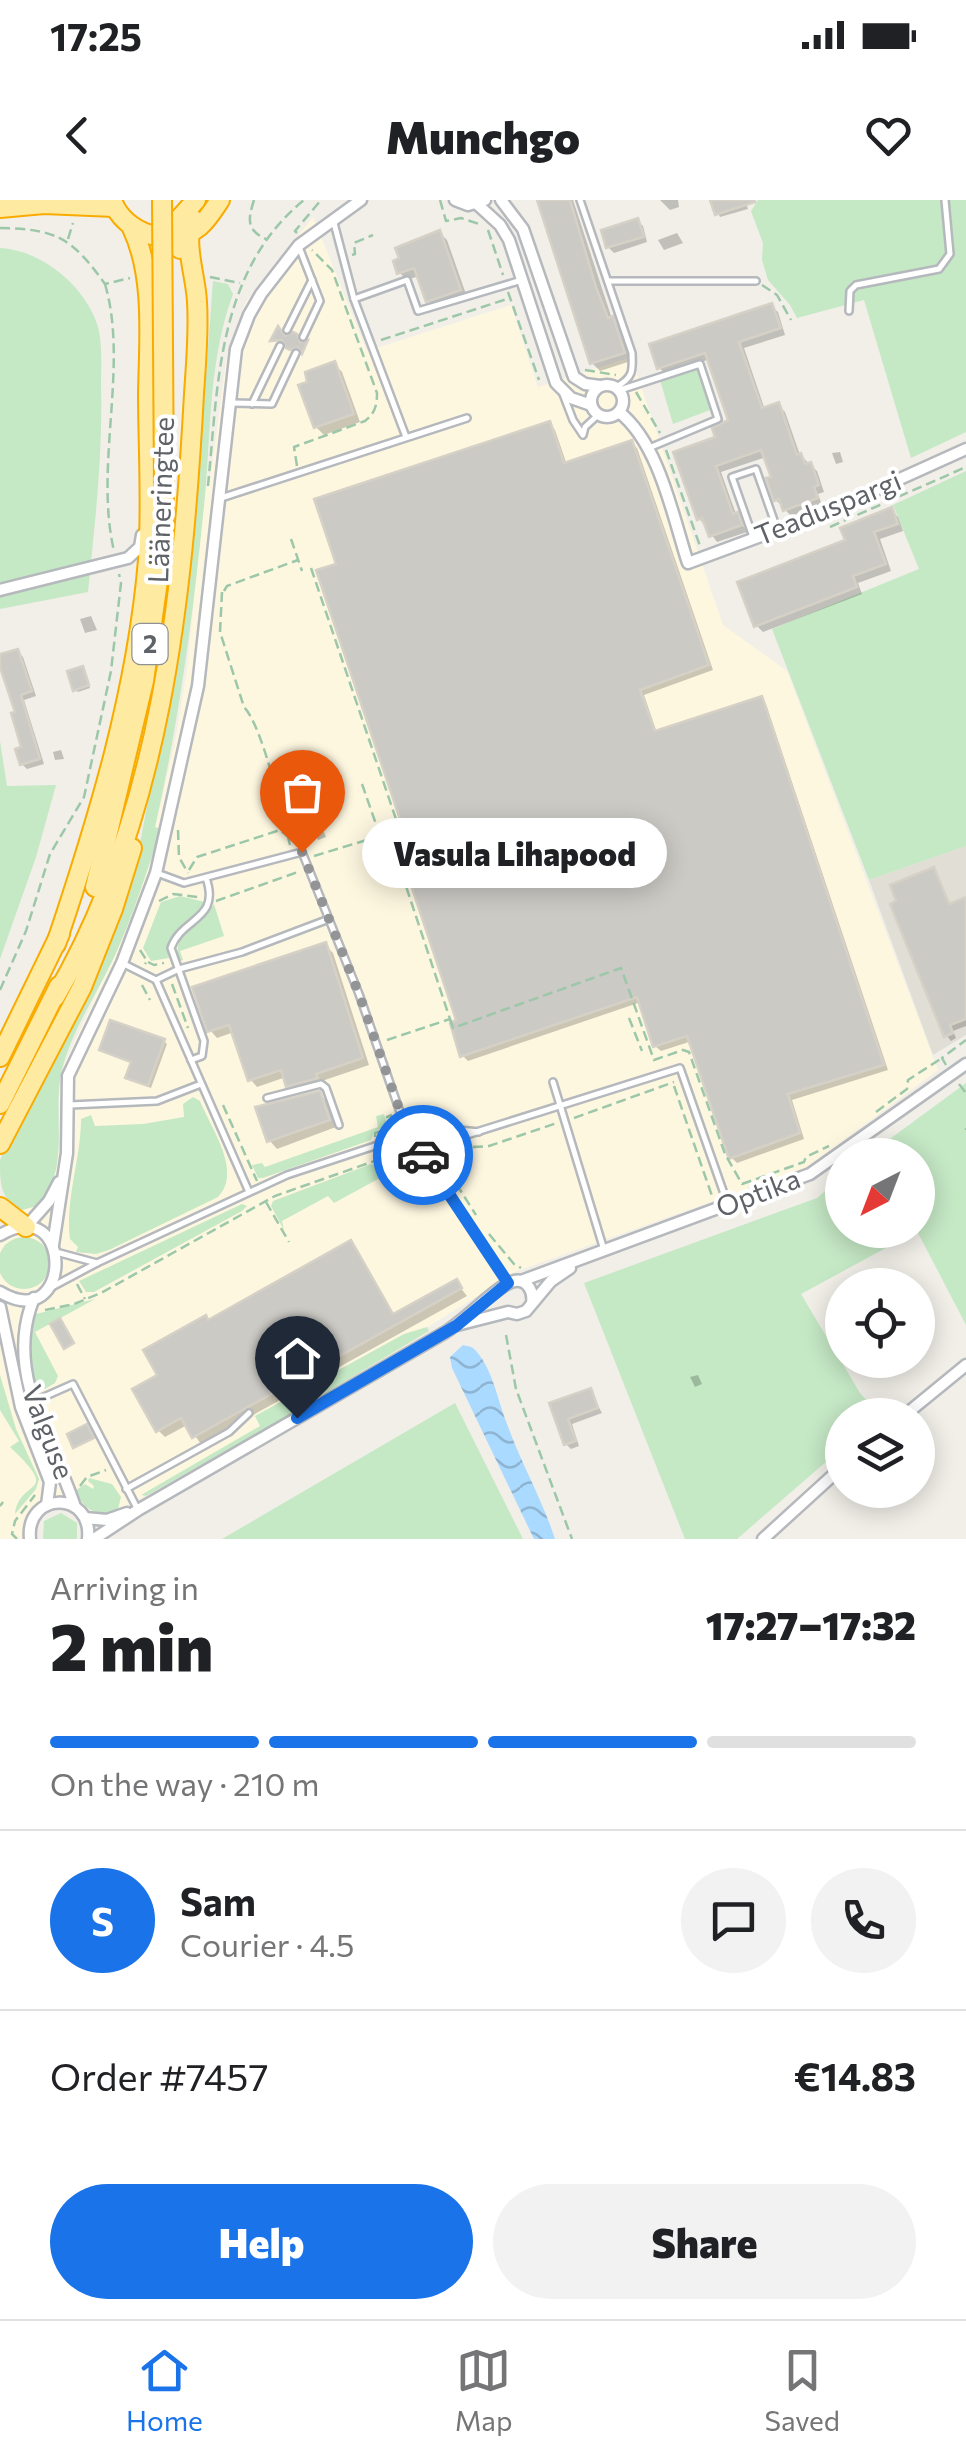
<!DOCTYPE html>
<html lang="en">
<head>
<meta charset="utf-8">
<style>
  :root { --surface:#fff; --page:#f2f2f2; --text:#202124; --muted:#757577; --line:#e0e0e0; --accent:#1a73e8 }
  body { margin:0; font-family:Commissioner,sans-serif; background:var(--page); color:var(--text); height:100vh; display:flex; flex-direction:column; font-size:38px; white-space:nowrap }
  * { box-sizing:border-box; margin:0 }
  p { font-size:32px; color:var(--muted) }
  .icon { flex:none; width:55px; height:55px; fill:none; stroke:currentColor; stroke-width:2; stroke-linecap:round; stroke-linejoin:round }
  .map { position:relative; height:1339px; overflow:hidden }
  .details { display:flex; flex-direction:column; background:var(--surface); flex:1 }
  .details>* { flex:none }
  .needle { width:65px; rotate:222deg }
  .fabs { position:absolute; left:825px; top:938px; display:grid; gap:20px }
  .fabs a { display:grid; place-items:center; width:110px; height:110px; border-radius:50%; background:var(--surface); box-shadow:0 5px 25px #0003; font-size:50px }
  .pin { position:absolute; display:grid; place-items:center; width:85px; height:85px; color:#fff; margin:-102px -42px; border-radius:50% 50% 50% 0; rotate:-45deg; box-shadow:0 0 10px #0007 }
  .pin .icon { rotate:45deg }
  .courier { position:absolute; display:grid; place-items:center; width:100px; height:100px; margin:-50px; border:8px solid #1a73e8; border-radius:50%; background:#fff; color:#222; box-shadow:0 2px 12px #0007 }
  .bubble { position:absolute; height:70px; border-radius:35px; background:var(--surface); box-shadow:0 5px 25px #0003; font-size:32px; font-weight:800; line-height:70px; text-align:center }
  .head em { font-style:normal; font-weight:800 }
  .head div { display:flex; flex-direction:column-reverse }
  .head { display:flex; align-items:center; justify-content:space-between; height:170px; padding:0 50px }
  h1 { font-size:65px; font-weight:800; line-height:75px }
  .bar { display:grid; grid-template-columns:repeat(4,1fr); gap:15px 10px; align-content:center; height:120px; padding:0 50px }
  .bar i { height:12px; border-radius:8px; background:var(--line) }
  .bar .on { background:var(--accent) }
  .bar p { grid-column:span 4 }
  .line { display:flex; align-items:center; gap:25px; padding:0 50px; border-top:2px solid var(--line) }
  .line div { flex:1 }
  .round { display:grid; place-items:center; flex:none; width:105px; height:105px; border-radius:52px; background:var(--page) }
  .action { display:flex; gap:20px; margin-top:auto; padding:20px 50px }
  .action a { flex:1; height:115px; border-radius:60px; background:var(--accent); color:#fff; font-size:40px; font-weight:800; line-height:115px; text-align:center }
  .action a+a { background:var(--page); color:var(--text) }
  .status { display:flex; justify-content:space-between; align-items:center; height:70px; padding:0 50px; background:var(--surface); direction:ltr }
  .status svg { height:28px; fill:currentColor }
  header { display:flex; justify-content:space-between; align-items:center; height:130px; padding:0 50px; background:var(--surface); font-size:45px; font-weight:800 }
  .dock { display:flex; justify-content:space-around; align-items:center; height:140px; border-top:2px solid var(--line); background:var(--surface); font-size:28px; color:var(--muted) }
  .dock a { display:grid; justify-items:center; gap:5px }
  .dock .on { color:var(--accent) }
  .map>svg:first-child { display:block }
  .commercial { fill:#fef7e0 }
  .education { fill:#e1ded6 }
  .grass { fill:#c5e8c5 }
  .water { fill:url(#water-waves) }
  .shadow { fill:#0003 }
  .building { fill:#cccac5; stroke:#d6d1c6; stroke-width:2.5 }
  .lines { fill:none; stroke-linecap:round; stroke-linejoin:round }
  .service-casing { stroke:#b5b8bc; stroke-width:10 }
  .minor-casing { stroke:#b5b8bc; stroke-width:15 }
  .trunk-casing { stroke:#f9ab00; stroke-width:22 }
  .path { stroke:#9cc7a9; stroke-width:2.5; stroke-dasharray:10 5; stroke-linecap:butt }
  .service { stroke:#fff; stroke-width:5 }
  .minor { stroke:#fff; stroke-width:10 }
  .trunk { stroke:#feeaa1; stroke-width:18 }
  .trunk-bridge-casing { stroke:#f9ab00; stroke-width:22; stroke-linecap:butt }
  .trunk-bridge { stroke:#feeaa1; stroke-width:18 }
  .done { stroke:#929495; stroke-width:10; stroke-dasharray:0 18 }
  .route { stroke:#1a73e8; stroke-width:12 }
  .labels { text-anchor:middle; stroke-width:8; stroke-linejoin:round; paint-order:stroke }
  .shield { fill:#fff; stroke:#8f9295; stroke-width:2.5 }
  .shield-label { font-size:25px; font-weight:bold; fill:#5f6368 }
  .street-label { font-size:28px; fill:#5f6368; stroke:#fff }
</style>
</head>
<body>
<div class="status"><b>17:25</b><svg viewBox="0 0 49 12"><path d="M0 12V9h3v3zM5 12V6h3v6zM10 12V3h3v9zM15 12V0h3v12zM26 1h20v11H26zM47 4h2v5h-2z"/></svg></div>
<header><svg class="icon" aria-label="back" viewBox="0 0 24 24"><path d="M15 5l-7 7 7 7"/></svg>Munchgo<svg class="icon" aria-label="heart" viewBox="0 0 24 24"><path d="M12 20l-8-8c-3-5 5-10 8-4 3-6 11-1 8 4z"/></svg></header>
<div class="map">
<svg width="966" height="1339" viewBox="0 0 966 1339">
  <defs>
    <pattern id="water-waves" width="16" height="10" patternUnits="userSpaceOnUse" patternTransform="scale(2.5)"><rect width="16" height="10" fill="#aadaff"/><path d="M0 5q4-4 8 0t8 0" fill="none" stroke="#8eb4d2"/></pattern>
  </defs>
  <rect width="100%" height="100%" fill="#f1efe8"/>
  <polygon class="commercial" points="313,17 367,151 511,105 538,187 631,157 723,425 787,471 938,870 806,968 517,1071 288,1215 120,1310 109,1315 96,1315 77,1300 56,1298 36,1303 25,1319 23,1339 0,1339 0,1027 18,1009 37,1006 50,988 59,948 59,897 64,865 130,719 160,629 155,628 176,536 187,470 205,291 210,281 227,155 246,102"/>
  <polygon class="education" points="966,646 966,835 933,855 869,680"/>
  <g class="grass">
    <polygon points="758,0 966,0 966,232 911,258 864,100 797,118 790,105 768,80 762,60 763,43 751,11"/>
    <path d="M0,48C41,50 84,85 97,124C103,143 101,166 101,185C103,254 95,323 88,392L0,409Z"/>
    <path d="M213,81L228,84L233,94C209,159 211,228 205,296C194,408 180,517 155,627L161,629C147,671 134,713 116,753C98,793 67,836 60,880C54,921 70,974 37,1006L22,1010C0,1000 0,983 0,960L131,674L141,638L177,449L195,323Z"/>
    <polygon points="697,170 710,210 673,224 660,180"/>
    <polygon points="966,271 966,646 869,680 772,429 919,369 893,305"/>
    <polygon points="0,541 7,586 56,585 36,657 0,759"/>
    <path d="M180,696L205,702C192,722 162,731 169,758L151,761L143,748L161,702Z"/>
    <path d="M214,704L224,736L180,751L183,760L179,761C170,733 201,725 214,704Z"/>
    <polygon points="966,883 966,1125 917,1031 801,1094 860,1193 879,1215 842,1215 842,1248 737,1339 685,1339 584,1083 817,998 842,977 842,1030 918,1030 918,955 868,955"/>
    <path d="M193,897L200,901C211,928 243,972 218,997L109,1050L96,1054L76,1052L78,1047L70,1039C65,999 81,959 81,919L91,915L95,926L143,924L184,917L183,904Z"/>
    <polygon points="384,914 387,925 374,932 371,940 263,978 258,978 252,965 262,963 265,967 378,927 376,916"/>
    <polygon points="371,964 391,972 334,1003 328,996 282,1021 284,1030 271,1006 273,1001"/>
    <polygon points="242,1004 247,1006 242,1011 94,1092 86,1092 79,1081"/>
    <circle cx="24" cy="1063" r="26"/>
    <path d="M95,1099L35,1132L58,1176L55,1183L45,1189L35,1187C27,1164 28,1139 32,1115Z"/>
    <polygon points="427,1127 429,1131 265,1229 146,1296 141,1295 260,1226 255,1216 404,1134"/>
    <path d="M0,1175L16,1229L39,1279L36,1289L15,1314C20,1277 63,1297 10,1247L19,1241L0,1210Z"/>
    <polygon points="455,1203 523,1339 222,1339"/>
    <path d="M89,1278L112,1284L121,1297L118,1309C99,1320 83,1309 75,1291L85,1284L93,1289L94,1286L88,1281Z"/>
    <polygon points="61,1313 77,1323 77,1339 43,1339 44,1321"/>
  </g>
  <path class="water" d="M463,1145C471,1147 472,1146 477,1152C493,1171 498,1201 507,1224C521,1263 542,1299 555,1339H534L452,1168L450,1157Z"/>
  <g class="shadow">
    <polygon points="539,0 573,0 612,119 620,127 631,161 600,171 592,163"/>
    <polygon points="660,0 678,0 679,7 670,10"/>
    <polygon points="712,0 745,0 748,9 720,17"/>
    <polygon points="637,21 643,26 647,42 614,53 608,47"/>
    <polygon points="440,33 447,40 467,97 435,108 428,101 419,76 407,80 400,73"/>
    <polygon points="677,33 683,43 664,50 658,40"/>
    <polygon points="771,106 778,112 785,135 744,148 765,210 778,205 785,212 800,255 817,271 824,292 818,294 822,305 791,316 776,300 774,278 766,257 721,272 736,314 747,332 717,342 699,318 718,239 731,222 710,159 666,174 659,168"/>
    <polygon points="334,164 342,172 360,222 324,235 316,227"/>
    <polygon points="550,224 555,230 567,265 631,243 637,248 713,470 644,495 657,533 761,498 766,504 888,870 792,900 804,939 737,963 731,957 692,841 661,851 655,846 641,802 468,861 462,855 459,822 339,366"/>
    <polygon points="840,252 843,262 836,264 832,253"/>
    <polygon points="891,310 898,317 903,331 880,339 891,371 858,383 862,394 763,432 756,425 848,341"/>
    <polygon points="91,416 97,430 85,433 80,419"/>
    <polygon points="17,451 23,457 36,496 24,500 44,564 27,569 22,564 24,549 18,514 0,457"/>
    <polygon points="82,468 90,488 78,492 75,489"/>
    <polygon points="61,550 64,559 55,560 53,552"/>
    <polygon points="318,618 326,637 318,640 310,621"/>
    <polygon points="933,670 951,705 966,699 966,826 953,831 956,838 951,841 946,835"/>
    <polygon points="325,745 333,753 369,865 322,881 324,886 296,893 286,877 257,887 250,879 234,832 217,838 210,830"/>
    <polygon points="164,841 167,844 151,888 128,877 133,863 102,849"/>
    <polygon points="319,894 327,901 336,927 277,949 270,941"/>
    <polygon points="351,1044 394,1116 456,1082 467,1096 201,1244 187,1225 165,1237 158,1230 160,1176 209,1122"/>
    <polygon points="698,1175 702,1184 695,1187 690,1177"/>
    <polygon points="590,1191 602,1213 572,1224 579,1246 571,1249 566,1244 552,1205"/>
  </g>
  <g class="building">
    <polygon points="537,0 570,0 596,87 608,118 613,116 625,153 590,164"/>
    <polygon points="710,0 754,0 755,2 715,15"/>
    <polygon points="638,18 644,37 606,48 601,30"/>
    <polygon points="440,30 461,90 426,102 414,68 397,74 393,61 399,58 395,48"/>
    <polygon points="772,103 781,128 739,142 762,208 779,202 797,255 801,253 805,264 811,262 819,285 814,287 818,298 783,311 779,299 774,301 766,278 771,277 761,250 716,266 733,314 738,312 742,325 709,337 702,318 697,320 673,252 715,237 712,228 728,220 705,153 657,169 649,144"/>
    <polygon points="278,126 285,136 293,132 297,134 300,142 308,140 302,154 298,147 290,150 286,148 282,140 270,141"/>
    <polygon points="335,161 354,214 314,228 298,185 307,182 305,172"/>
    <polygon points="550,221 564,263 632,240 709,465 640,490 655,531 762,496 884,865 788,894 800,933 729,959 687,836 653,847 637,797 460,857 450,823 456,820 398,646 408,643 316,370 336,364 314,299"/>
    <polygon points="892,307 898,324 874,332 886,364 853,376 857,387 754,427 737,382 845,340 840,328"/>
    <polygon points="18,449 32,491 21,495 40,559 20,565 15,549 21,547 11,513 15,512 0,467 0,454"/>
    <polygon points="83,466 89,485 73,491 67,471"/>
    <polygon points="934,667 949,704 966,697 966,819 950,825 953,833 944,837 890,704 896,701 890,685"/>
    <polygon points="326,742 363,858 316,874 318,878 286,887 281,870 248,881 229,825 207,832 192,787"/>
    <polygon points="110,820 165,839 148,886 125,878 131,862 99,850"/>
    <polygon points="320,891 330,920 267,942 255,907"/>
    <polygon points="351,1040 393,1114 457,1079 462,1088 192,1238 181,1218 156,1232 132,1189 157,1175 143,1150 206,1115 208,1120"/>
    <polygon points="60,1118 74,1143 64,1149 50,1124"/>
    <polygon points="591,1188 598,1208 568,1219 576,1241 564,1245 549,1203"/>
    <polygon points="87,1224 94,1238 73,1248 67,1234"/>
  </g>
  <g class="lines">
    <defs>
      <g id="service">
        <path d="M580,0L632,153C633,171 633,178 616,187"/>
        <polyline points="334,23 354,99 406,237"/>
        <polyline points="299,47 320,101 303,137"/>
        <polyline points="608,81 756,81"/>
        <polyline points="354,99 407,80 418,111 522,80"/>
        <polyline points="849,111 850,91 856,85 939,69 950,54 945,0"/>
        <polyline points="287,130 312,80"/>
        <polyline points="620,190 700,164 718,219 649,248"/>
        <polyline points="563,194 573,220 583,235 585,227 598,215"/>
        <polyline points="232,203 272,204 296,153"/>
        <polyline points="252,204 280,146"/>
        <polyline points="221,298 467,218"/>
        <polyline points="753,337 732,277 756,269 777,329"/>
        <polyline points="157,673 184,683 302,652 359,794 408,935 443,983 508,1083"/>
        <polyline points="124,764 156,780 249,992"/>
        <polyline points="156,780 179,769 242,752 329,719"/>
        <path d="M191,860L202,856L204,841L171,748C182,717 221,720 206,678"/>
        <polyline points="553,882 604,1050"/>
        <polyline points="267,898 321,884 326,888 339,925"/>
        <polyline points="70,905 157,901 201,884"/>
        <polyline points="424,957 451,940 680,868 728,1005"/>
        <polyline points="56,1052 97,1063"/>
        <polyline points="50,1088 97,1063 287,975 408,935 439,928 479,932"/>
        <polyline points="21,1207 73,1184 137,1308"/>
        <polyline points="126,1289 229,1232 249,1213"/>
      </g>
      <g id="minor">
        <polyline points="455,0 468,5 485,0"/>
        <polyline points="501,0 523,29 574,177 585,184 600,186"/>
        <polyline points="477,4 500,25 509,40 556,183 571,198 591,205"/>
        <circle cx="607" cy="201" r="16"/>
        <path d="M619,212C659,243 673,317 688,363L831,310L966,249"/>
        <polyline points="0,390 128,358 140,347 142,335"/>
        <polyline points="26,1027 49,1001 59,982"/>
        <path d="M0,1035C74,991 74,1136 0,1092"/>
        <polyline points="53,1045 67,953 68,876 122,763 156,673 198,486 236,149 249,115 261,94 299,45 361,0"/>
        <polyline points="521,1081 810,974 966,864"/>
        <path d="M34,1098C3,1172 53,1239 75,1307"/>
        <polyline points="0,1107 21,1207 50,1282 47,1305"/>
        <polyline points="457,1125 508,1112 517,1114 526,1111 551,1081 570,1068"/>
        <polyline points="905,1215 966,1165"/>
        <polyline points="85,1318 107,1320 127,1313"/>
        <path d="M30,1339C25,1291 93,1290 88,1339"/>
        <path d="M94,1339L138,1310C240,1251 342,1192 444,1133C463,1122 495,1088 511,1082C526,1076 534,1091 532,1103"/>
        <polyline points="763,1339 842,1267"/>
      </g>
      <g id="trunk">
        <path d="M112,0C123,33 171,50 200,26C208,19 214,9 220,0"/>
        <polyline points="0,8 44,4 114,7"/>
        <polyline points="180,49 178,20 196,0"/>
        <polyline points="95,687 144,481 163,345 164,290"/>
        <path d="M56,744C98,619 137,492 148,360C152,305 148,248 148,193C149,140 155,76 132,28"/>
        <path d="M55,797C161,618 183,396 194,194C196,163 199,132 197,102C196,76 183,44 193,19"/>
        <polyline points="0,857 60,734"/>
        <polyline points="0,904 59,786"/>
        <polyline points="0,944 82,787 113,709 132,648"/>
        <polyline points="0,1007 26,1027"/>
      </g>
    </defs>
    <use href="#service" class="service-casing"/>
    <use href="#minor" class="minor-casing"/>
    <use href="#trunk" class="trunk-casing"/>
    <g class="path">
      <path d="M254,0C248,19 246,30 266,39"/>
      <polyline points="440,0 446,21 461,18 482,25"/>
      <path d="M0,28C57,29 72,38 105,84L130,78"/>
      <polyline points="488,30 503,75"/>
      <polyline points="297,33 295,31 321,0"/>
      <polyline points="68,39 73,23"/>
      <polyline points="352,55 355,54 354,43 373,35"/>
      <polyline points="210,77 240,83"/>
      <path d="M105,84C129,166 94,265 114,351"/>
      <polyline points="762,85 777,95 791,120"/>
      <polyline points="508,92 539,180"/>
      <polyline points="381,140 510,98"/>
      <polyline points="585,170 616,175"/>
      <polyline points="636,192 660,233"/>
      <polyline points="666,250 700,346"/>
      <path d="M297,266L294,247L365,221C375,213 377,206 377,193L332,70L312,50"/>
      <path d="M208,286C218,185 217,71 304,0"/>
      <polyline points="830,327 966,267"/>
      <polyline points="291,339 302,371"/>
      <polyline points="311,368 399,628"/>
      <polyline points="224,391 227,386 298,360"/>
      <path d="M222,392L220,432L244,507C262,525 283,616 290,645"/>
      <polyline points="362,584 393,673"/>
      <polyline points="178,630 179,657 188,673"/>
      <polyline points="314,656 380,636"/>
      <polyline points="189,670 197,657 280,630 296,643"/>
      <polyline points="159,701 173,694 198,697"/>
      <polyline points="216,701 298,672"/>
      <polyline points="140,750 147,761 145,764"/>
      <polyline points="148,762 154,765 164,763"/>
      <polyline points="172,784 188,828"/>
      <polyline points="142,785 150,800"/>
      <polyline points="0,790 26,731 50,654 84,597 111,471 121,383 119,374"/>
      <polyline points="629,818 642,851"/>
      <polyline points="450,819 453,828 621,768 654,860 683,850 689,852 725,954 742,984 804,962 806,957 829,946"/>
      <polyline points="387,840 450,819 388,632"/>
      <polyline points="946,865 942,858 966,840"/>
      <polyline points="959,884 966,893"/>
      <polyline points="674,886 712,996"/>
      <polyline points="223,905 257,981"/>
      <polyline points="876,912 907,889 908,880 942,858"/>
      <polyline points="574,918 674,882"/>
      <polyline points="966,928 966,930"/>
      <polyline points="375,937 375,933 390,928 387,917 392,915"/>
      <polyline points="458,948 489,946 557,923"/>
      <polyline points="446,956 455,982 476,1015"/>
      <polyline points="380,959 390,969 410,959 408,954"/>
      <polyline points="266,1002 289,1042"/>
      <polyline points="489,1034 514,1064 521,1068"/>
      <polyline points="77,1084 85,1099"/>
      <polyline points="45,1110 74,1104 101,1093 275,996 380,959"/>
      <polyline points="506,1135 516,1189 572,1339"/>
      <polyline points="80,1286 87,1277 106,1270"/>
      <polyline points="0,1306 3,1302"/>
      <polyline points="17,1339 12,1334 15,1321 35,1295"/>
    </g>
    <use href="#service" class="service"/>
    <use href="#minor" class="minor"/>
    <use href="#trunk" class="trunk"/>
    <defs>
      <polyline id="trunk-bridge" points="162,0 164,290"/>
    </defs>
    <use href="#trunk-bridge" class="trunk-bridge-casing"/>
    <use href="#trunk-bridge" class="trunk-bridge"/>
  </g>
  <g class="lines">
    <polyline class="done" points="302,652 359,794 408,934 423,955"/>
    <polyline class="route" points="297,1218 456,1126 508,1083 423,955"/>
  </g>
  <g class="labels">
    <rect class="shield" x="132.5" y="424" width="35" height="40" rx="8"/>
    <g class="shield-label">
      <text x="150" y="453">2</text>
    </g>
    <g class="street-label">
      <text transform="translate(161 300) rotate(-88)" y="10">Lääneringtee</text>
      <text transform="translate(828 308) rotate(-22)" y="10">Teaduspargi</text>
      <text transform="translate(758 993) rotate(-21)" y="10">Optika</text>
      <text transform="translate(48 1232) rotate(69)" y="10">Valguse</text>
    </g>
  </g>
</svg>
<div class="fabs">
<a><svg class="needle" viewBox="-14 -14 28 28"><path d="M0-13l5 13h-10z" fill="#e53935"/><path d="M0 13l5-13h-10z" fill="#757577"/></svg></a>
<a><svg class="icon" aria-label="locate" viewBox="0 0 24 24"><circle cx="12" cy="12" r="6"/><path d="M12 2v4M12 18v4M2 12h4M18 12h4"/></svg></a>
<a><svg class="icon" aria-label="layers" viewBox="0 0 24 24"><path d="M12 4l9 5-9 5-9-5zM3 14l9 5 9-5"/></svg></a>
</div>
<div class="pin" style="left:302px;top:652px;background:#ea580c"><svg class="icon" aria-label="bag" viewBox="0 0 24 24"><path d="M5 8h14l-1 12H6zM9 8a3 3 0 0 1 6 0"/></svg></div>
<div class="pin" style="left:297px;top:1218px;background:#1f2937"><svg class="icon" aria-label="home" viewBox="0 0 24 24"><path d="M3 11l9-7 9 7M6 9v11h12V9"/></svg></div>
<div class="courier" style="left:423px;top:955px"><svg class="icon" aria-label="car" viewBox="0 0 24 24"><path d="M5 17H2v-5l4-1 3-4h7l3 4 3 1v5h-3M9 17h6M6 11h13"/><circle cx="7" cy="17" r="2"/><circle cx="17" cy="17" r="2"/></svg></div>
<div class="bubble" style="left:362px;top:618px;width:305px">Vasula Lihapood</div>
</div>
<section class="details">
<div class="head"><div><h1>2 min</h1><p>Arriving in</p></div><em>17:27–17:32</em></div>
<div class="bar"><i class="on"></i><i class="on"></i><i class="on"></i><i></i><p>On the way · 210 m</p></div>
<div class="line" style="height:180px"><b class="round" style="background:var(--accent);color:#fff">S</b><div><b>Sam</b><p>Courier · 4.5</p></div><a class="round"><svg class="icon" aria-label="chat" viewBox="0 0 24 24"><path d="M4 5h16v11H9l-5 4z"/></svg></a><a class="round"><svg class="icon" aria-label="phone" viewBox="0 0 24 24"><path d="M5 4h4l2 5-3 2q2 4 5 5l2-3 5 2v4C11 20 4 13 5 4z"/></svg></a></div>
<div class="line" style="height:130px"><div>Order #7457</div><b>€14.83</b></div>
<div class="action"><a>Help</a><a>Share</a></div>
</section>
<nav class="dock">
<a class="on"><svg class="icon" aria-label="home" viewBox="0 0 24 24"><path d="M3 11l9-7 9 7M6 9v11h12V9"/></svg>Home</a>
<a><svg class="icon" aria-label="map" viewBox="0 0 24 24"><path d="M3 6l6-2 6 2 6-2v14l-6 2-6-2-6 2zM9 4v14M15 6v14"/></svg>Map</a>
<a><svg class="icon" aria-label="saved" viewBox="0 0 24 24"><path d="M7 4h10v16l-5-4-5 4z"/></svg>Saved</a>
</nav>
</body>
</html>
